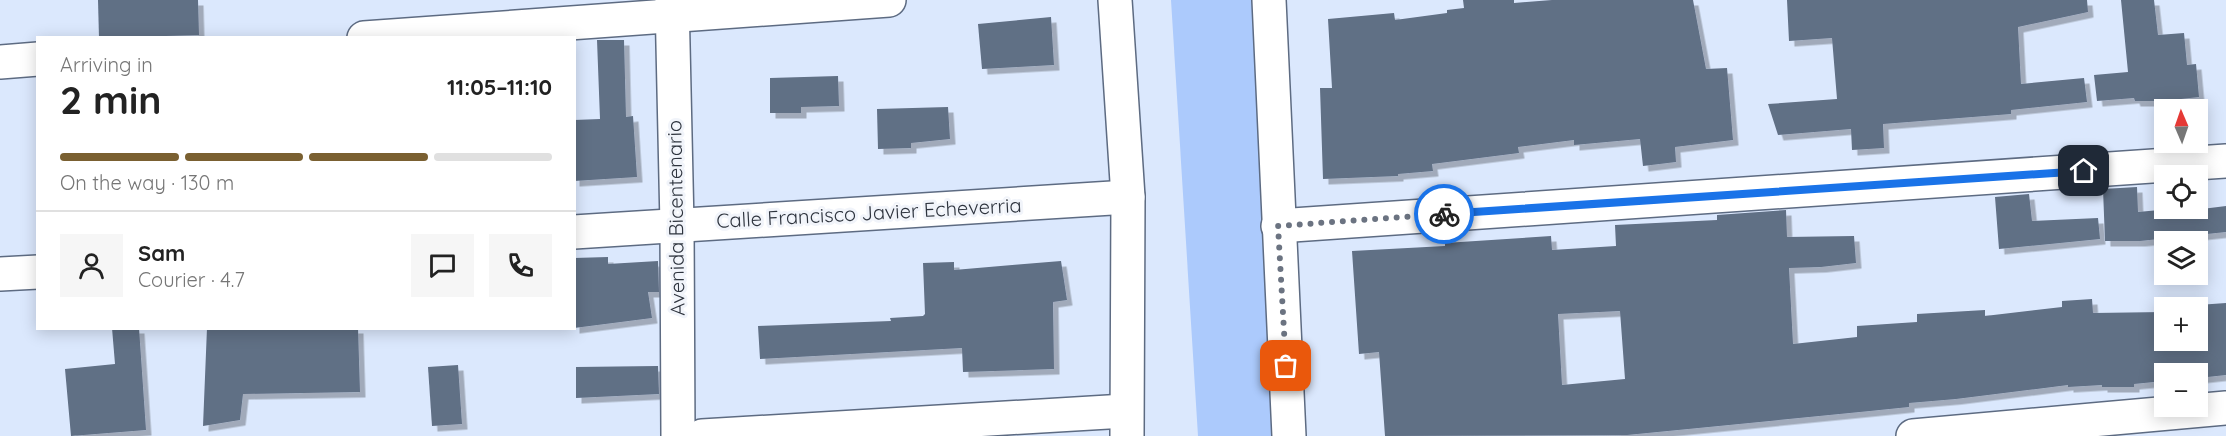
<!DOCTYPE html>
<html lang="en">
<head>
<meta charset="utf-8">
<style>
  :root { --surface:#fff; --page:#f6f6f6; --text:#222; --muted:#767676; --line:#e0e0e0; --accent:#7a6031 }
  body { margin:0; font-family:Quicksand,sans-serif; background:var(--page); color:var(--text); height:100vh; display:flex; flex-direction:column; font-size:22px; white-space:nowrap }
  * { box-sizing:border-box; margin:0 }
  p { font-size:20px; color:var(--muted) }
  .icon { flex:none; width:33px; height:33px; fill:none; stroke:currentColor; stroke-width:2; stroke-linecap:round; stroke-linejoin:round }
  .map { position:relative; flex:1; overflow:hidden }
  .drawer { position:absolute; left:36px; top:36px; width:540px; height:294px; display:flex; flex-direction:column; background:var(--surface); border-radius:0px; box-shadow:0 3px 15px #0003 }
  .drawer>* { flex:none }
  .needle { width:39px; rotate:358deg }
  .controls { position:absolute; left:2154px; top:99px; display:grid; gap:12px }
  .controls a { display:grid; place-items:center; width:54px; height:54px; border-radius:0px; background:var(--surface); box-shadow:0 3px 15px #0003; font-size:30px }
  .pin { position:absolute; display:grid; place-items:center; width:51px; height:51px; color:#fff; margin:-26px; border-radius:12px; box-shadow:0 3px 9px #0006 }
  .courier { position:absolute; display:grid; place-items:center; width:60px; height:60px; margin:-30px; border:4px solid #1a73e8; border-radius:50%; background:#fff; color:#222; box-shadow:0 2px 8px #0007 }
  .overview em { font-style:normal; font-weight:800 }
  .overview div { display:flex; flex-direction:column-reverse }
  .overview { display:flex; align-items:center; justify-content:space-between; height:102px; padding:0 24px }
  h1 { font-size:39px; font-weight:800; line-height:45px }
  .bar { display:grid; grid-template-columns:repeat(4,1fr); gap:9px 6px; align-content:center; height:72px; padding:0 24px }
  .bar i { height:8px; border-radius:4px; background:var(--line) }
  .bar .on { background:var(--accent) }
  .bar p { grid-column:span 4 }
  .line { display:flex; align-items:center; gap:15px; padding:0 24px; border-top:2px solid var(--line) }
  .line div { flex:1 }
  .round { display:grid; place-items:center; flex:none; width:63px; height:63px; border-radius:0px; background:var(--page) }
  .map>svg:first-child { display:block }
  .green { fill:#accafc }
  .building { fill:#606f85; fill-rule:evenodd; filter:url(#shadow) }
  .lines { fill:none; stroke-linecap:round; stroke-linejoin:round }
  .minor-casing { stroke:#5d6b82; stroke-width:36 }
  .minor { stroke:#fff; stroke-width:33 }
  .done { stroke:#6b7381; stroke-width:6; stroke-dasharray:0 10.8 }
  .route { stroke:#1a73e8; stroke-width:8 }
  .labels { text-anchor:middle; stroke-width:6; stroke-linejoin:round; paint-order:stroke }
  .street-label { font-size:20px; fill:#2e343e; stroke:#f1f4fa }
</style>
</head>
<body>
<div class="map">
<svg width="2226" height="436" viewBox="0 0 2226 436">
  <defs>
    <filter id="shadow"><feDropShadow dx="5.5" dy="5.5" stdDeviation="0" flood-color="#0004"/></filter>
  </defs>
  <rect width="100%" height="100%" fill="#dbe8fd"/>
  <polygon class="green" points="1171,0 1282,0 1305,436 1198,436"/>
  <g class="building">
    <polygon points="98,0 198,0 199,35 99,38"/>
    <polygon points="1463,0 1514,0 1514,3 1552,0 1693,0 1706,69 1727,68 1733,140 1675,147 1676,162 1643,166 1640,139 1574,145 1574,140 1518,147 1519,153 1432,164 1433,171 1398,174 1398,176 1323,179 1320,88 1332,88 1328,19 1394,13 1395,20 1447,13 1447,10 1464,8"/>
    <polygon points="1787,0 2087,0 2088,12 2018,27 2021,84 2084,78 2087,102 2011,110 2011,114 1883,124 1884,148 1852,150 1851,129 1778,135 1768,104 1837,99 1832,38 1789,41"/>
    <polygon points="2121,0 2154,0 2158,35 2184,33 2187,65 2196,64 2199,97 2163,101 2135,101 2134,98 2097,101 2094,75 2128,72"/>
    <polygon points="1051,17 1054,65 982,69 978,24"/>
    <polygon points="597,40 624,40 626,117 633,116 637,177 574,181 574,120 600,119"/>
    <polygon points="838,76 839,106 801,107 801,113 770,113 770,78"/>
    <polygon points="948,107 950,139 911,143 911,148 878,149 877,109"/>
    <polygon points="2137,187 2138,212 2170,209 2170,213 2226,206 2226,232 2140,241 2105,241 2103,189"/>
    <polygon points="2029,194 2032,221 2098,218 2100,239 1999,249 1995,197"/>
    <path d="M1786,210L1787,237L1854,236L1856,263L1821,267L1789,268L1793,344L1857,337V326L1917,322V314L1985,310V316L2062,307V301L2092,299L2093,313L2164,312V340H2198V308L2170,307L2226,303V375L2198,378V374H2164V381L2134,384V387H2102V385L2068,387V385L1956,399L1909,403V407L1870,411L1627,435L1385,436L1379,352L1359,354L1352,251L1445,246V243L1551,236L1552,250L1616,246L1615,225L1717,220V215ZM1620,311L1625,379L1562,385L1558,314Z"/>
    <polygon points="608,257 608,264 658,261 659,292 648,292 652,318 574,328 574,258"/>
    <polygon points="1061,261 1067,300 1053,302 1054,369 963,372 962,348 760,359 758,326 891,321 890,318 923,316 925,314 923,263 954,262 954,270"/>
    <polygon points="112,328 139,328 146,430 71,436 65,369 115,364"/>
    <polygon points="207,328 358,328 360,392 243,394 240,420 203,426"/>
    <polygon points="458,365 462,424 432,426 428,367"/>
    <polygon points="658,366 659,394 576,398 576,367"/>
  </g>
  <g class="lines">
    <defs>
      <g id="minor">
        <polyline points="672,0 677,225 678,436"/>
        <polyline points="1115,0 1128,197 1127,436"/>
        <polyline points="1269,0 1289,436"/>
        <polyline points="364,38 889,0"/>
        <polyline points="0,62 38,59"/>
        <polyline points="1278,226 2226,161"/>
        <polyline points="574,232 1128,197"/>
        <polyline points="0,274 38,272"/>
        <polyline points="702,436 1125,411"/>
        <polyline points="1913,436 2226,408"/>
      </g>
    </defs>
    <use href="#minor" class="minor-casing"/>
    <use href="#minor" class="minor"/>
  </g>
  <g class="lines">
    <polyline class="done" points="1286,366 1278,226 1444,214"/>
    <polyline class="route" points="1444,214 2084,171"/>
  </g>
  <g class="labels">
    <g class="street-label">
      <text transform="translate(869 213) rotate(-3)" y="7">Calle Francisco Javier Echeverria</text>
      <text transform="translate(676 218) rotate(-91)" y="7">Avenida Bicentenario</text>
    </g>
  </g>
</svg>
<div class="controls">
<a><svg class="needle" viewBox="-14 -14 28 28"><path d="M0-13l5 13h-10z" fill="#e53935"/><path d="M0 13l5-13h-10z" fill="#767676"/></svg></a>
<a><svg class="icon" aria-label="locate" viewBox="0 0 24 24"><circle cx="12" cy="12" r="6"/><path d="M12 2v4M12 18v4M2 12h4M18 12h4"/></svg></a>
<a><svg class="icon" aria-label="layers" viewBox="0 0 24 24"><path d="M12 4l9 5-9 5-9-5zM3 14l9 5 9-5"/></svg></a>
<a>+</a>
<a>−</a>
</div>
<div class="pin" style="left:1286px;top:366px;background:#ea580c"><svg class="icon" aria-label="bag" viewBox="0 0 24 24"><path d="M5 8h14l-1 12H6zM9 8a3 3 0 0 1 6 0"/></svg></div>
<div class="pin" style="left:2084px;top:171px;background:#1f2937"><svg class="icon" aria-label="home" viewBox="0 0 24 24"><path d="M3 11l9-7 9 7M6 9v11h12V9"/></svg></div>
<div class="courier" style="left:1444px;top:214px"><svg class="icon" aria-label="bike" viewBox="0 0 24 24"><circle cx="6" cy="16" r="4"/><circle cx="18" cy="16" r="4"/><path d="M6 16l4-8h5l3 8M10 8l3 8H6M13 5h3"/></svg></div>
<section class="drawer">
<div class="overview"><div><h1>2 min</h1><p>Arriving in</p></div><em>11:05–11:10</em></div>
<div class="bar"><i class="on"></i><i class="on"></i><i class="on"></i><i></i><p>On the way · 130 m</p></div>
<div class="line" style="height:108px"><a class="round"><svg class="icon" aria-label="person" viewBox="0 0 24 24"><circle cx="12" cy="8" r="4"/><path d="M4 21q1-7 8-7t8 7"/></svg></a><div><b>Sam</b><p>Courier · 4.7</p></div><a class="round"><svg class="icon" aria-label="chat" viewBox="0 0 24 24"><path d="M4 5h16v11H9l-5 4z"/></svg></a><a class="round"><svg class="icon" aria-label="phone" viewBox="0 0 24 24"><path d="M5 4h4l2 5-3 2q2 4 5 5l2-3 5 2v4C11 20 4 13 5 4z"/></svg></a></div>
</section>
</div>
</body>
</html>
